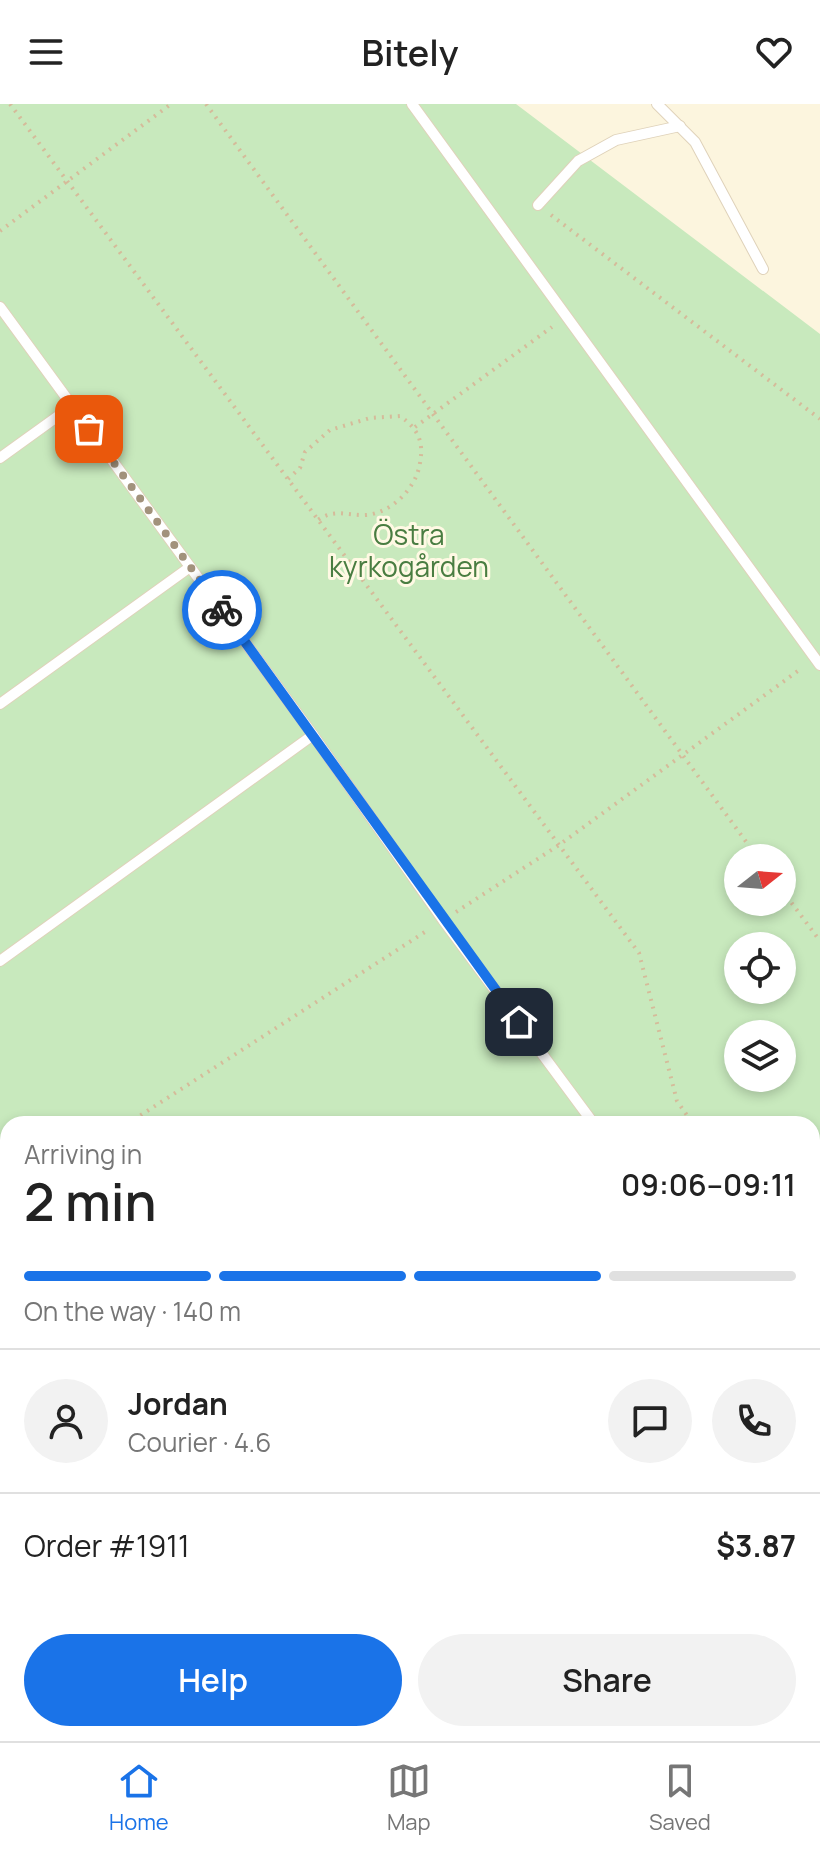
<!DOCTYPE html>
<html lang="en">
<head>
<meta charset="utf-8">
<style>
  :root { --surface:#fff; --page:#f2f2f2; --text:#222; --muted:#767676; --line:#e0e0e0; --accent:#1a73e8 }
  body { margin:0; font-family:Manrope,sans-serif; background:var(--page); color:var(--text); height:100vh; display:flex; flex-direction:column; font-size:30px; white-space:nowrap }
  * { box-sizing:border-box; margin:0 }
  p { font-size:26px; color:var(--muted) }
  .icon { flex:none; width:44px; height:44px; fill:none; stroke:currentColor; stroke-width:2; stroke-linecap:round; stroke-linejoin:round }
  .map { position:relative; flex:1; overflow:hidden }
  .drawer { position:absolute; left:0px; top:1012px; width:820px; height:626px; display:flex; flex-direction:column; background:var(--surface); border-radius:24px 24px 0 0; box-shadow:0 4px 12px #0003 }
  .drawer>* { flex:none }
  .needle { width:52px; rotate:73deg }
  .buttons { position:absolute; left:724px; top:740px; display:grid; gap:16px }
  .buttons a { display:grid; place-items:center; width:72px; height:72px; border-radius:50%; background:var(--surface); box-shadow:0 4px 12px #0003; font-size:40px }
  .pin { position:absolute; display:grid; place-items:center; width:68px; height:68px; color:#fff; margin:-34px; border-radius:16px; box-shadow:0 4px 12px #0006 }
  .courier { position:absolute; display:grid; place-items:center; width:80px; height:80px; margin:-40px; border:6px solid #1a73e8; border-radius:50%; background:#fff; color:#222; box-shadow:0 2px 10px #0007 }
  .headline em { font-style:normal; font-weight:600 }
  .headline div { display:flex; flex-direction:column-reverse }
  .headline { display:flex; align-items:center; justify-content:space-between; height:136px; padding:0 24px }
  h1 { font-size:52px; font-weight:600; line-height:60px }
  .bar { display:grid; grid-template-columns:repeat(4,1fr); gap:12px 8px; align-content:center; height:96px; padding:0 24px }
  .bar i { height:10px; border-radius:6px; background:var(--line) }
  .bar .on { background:var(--accent) }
  .bar p { grid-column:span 4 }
  .line { display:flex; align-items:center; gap:20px; padding:0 24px; border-top:2px solid var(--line) }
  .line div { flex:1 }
  .round { display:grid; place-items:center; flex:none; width:84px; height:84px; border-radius:42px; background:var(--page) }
  .action { display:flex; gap:16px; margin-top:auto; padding:16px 24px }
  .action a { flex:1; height:92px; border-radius:48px; background:var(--accent); color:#fff; font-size:32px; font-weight:600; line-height:92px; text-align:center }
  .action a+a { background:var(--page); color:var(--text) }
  header { display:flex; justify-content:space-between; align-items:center; height:104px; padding:0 24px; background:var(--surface); font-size:36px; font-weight:600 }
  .tab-bar { display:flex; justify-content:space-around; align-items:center; height:112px; border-top:2px solid var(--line); background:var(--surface); font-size:22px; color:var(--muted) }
  .tab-bar a { display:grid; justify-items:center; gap:4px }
  .tab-bar .on { color:var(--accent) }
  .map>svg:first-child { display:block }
  .green { fill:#c8e9bd; fill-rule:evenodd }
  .building { fill:#f1d7b6 }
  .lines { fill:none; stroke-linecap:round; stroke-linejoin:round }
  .service-casing { stroke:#dfd2ba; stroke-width:12 }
  .path { stroke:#d5bb9a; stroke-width:4; stroke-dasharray:2 6; stroke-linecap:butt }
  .service { stroke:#fff; stroke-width:10 }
  .done { stroke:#a2927c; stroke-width:8; stroke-dasharray:0 14.4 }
  .route { stroke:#1a73e8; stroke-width:10 }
  .labels { text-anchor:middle; stroke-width:6; stroke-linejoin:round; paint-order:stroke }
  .park-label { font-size:28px; fill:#497d41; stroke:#fff9e4 }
</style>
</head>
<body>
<header><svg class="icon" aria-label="menu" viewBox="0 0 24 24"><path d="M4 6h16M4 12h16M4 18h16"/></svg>Bitely<svg class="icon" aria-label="heart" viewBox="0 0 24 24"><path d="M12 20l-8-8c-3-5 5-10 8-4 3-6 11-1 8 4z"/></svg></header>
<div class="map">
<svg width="820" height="1637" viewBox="0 0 820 1637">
  <rect width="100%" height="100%" fill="#fcf5de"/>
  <path class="green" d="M0,0H516L820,230V1637H0ZM738,754H782V798H738ZM738,842H782V886H738ZM738,930H782V974H738ZM8,1020H812V1630H8Z"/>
  <polygon class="building" points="812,1225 820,1237 820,1254 812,1259"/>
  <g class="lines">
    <defs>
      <g id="service">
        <polyline points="412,0 820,561"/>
        <polyline points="657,0 695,38 763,165"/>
        <polyline points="538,101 578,57 616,36 680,22"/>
        <polyline points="0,203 313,631 443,816 594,1020"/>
        <polyline points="0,354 72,302"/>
        <polyline points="0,600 190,463"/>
        <polyline points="0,857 313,631"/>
        <polyline points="812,1360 820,1374"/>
        <polyline points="812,1438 820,1434"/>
        <polyline points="812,1503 820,1518"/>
        <polyline points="0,1619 8,1615"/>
        <polyline points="425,1637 439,1630"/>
      </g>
    </defs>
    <use href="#service" class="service-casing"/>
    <g class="path">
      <polyline points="10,0 639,849 677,997 693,1020"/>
      <polyline points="206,0 758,754"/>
      <polyline points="551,111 820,315"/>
      <polyline points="0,127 171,0"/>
      <polyline points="415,323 552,223"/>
      <path d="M288,375L300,364L305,348L330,326L370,314L400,312C418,325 424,337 420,359C416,385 391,409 366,411C347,412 335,404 318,416"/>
      <polyline points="782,786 820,837"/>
      <polyline points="456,808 559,741 802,564"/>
      <polyline points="127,1020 428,826"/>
      <polyline points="0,1102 8,1097"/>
      <polyline points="812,1195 820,1206"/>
      <polyline points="0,1412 8,1423"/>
      <polyline points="161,1630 167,1637"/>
    </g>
    <use href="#service" class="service"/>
  </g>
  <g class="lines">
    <polyline class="done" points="89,325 222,506"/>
    <polyline class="route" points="222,506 519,918"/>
  </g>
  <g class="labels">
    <g class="park-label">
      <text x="409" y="441">Östra<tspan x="409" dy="32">kyrkogården</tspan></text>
    </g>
  </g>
</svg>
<div class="buttons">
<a><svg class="needle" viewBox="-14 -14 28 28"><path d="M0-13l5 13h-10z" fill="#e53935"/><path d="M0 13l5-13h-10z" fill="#767676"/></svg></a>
<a><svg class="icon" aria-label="locate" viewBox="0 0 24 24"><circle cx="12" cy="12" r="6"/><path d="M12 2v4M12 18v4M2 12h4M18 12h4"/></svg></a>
<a><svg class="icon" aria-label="layers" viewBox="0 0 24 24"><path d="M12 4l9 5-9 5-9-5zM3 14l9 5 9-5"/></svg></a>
</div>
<div class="pin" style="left:89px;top:325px;background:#ea580c"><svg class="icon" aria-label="bag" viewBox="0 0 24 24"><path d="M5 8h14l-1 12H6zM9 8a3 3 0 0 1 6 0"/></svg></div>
<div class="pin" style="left:519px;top:918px;background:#1f2937"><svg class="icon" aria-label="home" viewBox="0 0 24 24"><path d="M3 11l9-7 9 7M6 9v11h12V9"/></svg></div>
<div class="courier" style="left:222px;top:506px"><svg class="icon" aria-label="bike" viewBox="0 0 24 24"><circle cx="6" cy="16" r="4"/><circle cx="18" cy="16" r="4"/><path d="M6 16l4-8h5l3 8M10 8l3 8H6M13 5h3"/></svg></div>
<section class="drawer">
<div class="headline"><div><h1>2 min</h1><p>Arriving in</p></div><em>09:06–09:11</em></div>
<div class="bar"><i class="on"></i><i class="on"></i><i class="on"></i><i></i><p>On the way · 140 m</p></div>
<div class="line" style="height:144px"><a class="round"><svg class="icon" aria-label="person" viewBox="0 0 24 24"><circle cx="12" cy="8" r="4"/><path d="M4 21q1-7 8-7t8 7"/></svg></a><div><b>Jordan</b><p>Courier · 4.6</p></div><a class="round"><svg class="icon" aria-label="chat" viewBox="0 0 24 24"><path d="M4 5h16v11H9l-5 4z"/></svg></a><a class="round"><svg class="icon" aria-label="phone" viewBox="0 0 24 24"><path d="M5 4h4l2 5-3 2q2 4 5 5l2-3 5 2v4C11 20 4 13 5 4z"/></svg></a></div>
<div class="line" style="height:104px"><div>Order #1911</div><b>$3.87</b></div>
<div class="action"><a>Help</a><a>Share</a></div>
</section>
</div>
<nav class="tab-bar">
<a class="on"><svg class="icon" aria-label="home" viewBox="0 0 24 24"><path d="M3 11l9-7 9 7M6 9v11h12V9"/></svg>Home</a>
<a><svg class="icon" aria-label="map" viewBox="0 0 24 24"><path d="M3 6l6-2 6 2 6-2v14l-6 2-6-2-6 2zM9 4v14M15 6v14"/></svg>Map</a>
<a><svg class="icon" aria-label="saved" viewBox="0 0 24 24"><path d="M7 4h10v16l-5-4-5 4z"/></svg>Saved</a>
</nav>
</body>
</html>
